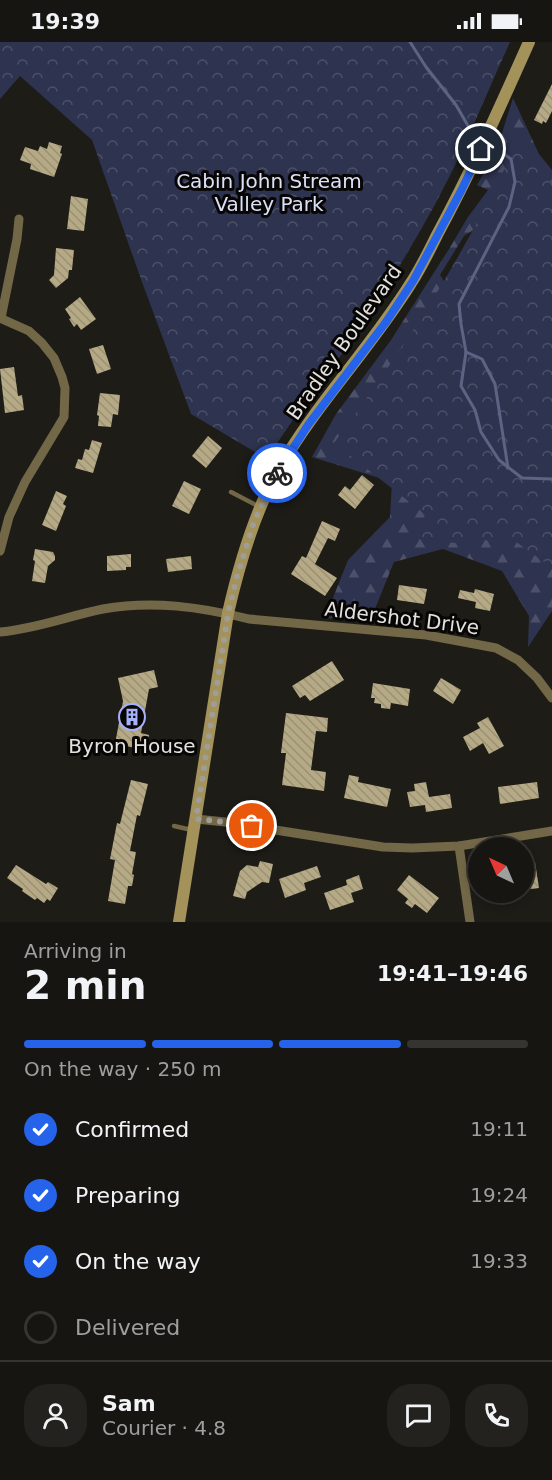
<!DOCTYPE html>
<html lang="en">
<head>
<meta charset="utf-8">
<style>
  :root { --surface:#161511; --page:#23221f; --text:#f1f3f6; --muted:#9e9f9f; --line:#353431; --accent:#2563eb }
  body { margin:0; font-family:"DejaVu Sans",sans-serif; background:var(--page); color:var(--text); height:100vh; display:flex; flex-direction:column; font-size:22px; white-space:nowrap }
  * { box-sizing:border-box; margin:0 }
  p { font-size:20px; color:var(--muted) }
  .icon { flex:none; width:33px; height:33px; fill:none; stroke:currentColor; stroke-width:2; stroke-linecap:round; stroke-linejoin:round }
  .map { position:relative; height:880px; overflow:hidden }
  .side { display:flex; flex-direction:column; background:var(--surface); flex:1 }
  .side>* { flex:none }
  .needle { width:39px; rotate:316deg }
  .fabs { position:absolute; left:468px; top:795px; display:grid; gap:12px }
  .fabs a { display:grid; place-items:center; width:66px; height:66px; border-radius:50%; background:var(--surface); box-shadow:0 3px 9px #0003,0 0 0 2px var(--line); font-size:30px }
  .pin { position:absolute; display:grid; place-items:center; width:51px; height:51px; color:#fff; margin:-26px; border:3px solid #fff; border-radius:50%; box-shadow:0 2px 6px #0007 }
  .courier { position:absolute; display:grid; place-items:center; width:60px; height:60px; margin:-30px; border:4px solid #2563eb; border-radius:50%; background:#fff; color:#222; box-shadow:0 2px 8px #0007 }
  .overview em { font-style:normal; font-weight:600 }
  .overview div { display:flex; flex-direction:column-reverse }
  .overview { display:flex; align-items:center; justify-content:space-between; height:102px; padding:0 24px }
  h1 { font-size:39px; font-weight:600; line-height:45px }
  .bar { display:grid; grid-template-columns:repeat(4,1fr); gap:9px 6px; align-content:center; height:72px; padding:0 24px }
  .bar i { height:8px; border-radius:4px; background:var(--line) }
  .bar .selected { background:var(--accent) }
  .bar p { grid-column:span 4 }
  .line { display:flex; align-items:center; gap:15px; padding:0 24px; border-top:2px solid var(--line) }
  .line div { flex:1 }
  .round { display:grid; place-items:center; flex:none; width:63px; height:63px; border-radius:24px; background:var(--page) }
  ol { padding:0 24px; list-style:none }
  li { display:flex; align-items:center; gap:18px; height:66px }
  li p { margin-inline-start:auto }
  li .icon { padding:6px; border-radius:50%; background:var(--accent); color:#fff; stroke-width:4 }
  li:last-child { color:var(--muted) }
  li i { width:33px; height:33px; border:3px solid var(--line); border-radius:50% }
  .status { display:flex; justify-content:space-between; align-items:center; height:42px; padding:0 30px; background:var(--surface); direction:ltr }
  .status svg { height:16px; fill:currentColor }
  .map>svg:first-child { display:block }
  .forest { fill:url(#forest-firs); fill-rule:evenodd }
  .park { fill:url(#park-crowns) }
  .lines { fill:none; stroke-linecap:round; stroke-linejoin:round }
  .stream { stroke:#5d6383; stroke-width:3 }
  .building { fill:url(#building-back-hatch) }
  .lane { stroke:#726746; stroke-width:4.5 }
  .street { stroke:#726746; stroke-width:9 }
  .secondary { stroke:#a4925b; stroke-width:12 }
  .done { stroke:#9e9d98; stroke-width:6; stroke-dasharray:0 10.8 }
  .route { stroke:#2563eb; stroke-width:8 }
  .labels { text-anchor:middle; stroke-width:6; stroke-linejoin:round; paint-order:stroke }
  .park-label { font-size:20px; fill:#dbe0f8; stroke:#070605 }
  .street-label { font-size:20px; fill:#e3e2de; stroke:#070605 }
  .poi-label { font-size:20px; fill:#e3e2de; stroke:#070605 }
</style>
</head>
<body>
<div class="status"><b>19:39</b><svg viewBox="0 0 49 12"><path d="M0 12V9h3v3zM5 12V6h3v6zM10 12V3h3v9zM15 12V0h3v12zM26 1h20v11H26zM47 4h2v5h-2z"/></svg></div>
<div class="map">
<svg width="552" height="880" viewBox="0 0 552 880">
  <defs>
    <pattern id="forest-firs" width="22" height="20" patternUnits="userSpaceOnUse" patternTransform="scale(1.5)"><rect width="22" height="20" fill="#2e334f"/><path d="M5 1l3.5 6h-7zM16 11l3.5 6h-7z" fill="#4c5068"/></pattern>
    <pattern id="park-crowns" width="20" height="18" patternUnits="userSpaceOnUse" patternTransform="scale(1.5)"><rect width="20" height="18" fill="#2e334f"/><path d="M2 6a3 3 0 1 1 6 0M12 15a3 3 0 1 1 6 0" fill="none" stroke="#4c5068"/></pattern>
    <pattern id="building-back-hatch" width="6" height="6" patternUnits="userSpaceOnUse" patternTransform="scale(1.5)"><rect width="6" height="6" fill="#b6a985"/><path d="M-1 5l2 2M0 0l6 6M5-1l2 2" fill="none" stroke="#9a9074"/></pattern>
  </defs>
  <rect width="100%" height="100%" fill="#1d1c17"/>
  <path class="forest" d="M513,56L539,112L552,128V569L528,605L529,574L502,529L443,507L394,520L370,579L325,576L348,518L390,475L392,440L312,415L336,372L391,298L449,207L468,175L488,148L477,143L497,107ZM508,166L459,261L440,233L464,194Z"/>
  <g class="park">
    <path d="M0,0H510C493,38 477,75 460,113C435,166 404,218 372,268C340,319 299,365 267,417L191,372L142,240L92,98L20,34L0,57Z"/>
    <path d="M518,100L552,141V526L508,494L465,502L410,496L426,473L334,401C372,349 409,297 442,242C470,196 494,148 518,100Z"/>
  </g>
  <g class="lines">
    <g class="stream">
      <polyline points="410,0 426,25 456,63 471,89 482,96"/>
      <polyline points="487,100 511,117 515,140 509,165 459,262 461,282 466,310 461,344 475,368 481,390 499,418 522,436 552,437"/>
      <polyline points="466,310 482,317 495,342 508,426"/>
    </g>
  </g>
  <g class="building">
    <polygon points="552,42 552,69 546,81 543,79 542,82 534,78"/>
    <polygon points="49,100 62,104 60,111 62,112 54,135 30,127 31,122 20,118 25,105 38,109 40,104 47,107"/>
    <polygon points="71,154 88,157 84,189 67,187"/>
    <polygon points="56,206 74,208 72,228 69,228 68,236 56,246 49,238 54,233"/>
    <polygon points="80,255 96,277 81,288 77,282 74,285 69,277 71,276 65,267"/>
    <polygon points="103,303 111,327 97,332 89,307"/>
    <polygon points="14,325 18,354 22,353 24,368 5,371 0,327"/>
    <polygon points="100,351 120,353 118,373 113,372 111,385 98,384 99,374 97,373"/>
    <polygon points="208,394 222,406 206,426 192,414"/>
    <polygon points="92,398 102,401 93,431 75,426 78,417 82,418 85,407 89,408"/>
    <polygon points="362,433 374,443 355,467 338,453 345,444 350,448"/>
    <polygon points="184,439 201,447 189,472 172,464"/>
    <polygon points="56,449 67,454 63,462 66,464 56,489 42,483"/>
    <polygon points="322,479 340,487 335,499 328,496 315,522 337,536 325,554 291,532 302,514 306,516"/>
    <polygon points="35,507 53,510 55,514 55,518 48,524 45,541 32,539 35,519 33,518"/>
    <polygon points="131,512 131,525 126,525 126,528 107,529 107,514"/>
    <polygon points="191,514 192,527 168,530 166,517"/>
    <polygon points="399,543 427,547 424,562 397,558"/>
    <polygon points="475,547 494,552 490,569 475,566 476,560 458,556 460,548 474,551"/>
    <polygon points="332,619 344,638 310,659 305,653 300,656 292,644"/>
    <polygon points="154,628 158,645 149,647 141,691 149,693 146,708 115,702 123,659 118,636"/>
    <polygon points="441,636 461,648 453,662 433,649"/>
    <polygon points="373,641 410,647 408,664 391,661 390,667 381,666 381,662 374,661 375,656 371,656"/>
    <polygon points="286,671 328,676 327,690 316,689 311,728 326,730 324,749 282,743 286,711 281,711"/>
    <polygon points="488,675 504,704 489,712 483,701 470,709 463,695 480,686 477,681"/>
    <polygon points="349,733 359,735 358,740 391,747 387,765 344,756"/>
    <polygon points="131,738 148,742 140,774 137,773 130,809 136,810 132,832 134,833 132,844 128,844 125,862 108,859 115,818 110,817 117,781 120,782"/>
    <polygon points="426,740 429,755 450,752 452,766 426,770 425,763 410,765 407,750 415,749 414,742"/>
    <polygon points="537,740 539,756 500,762 498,745"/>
    <polygon points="260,819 273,822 269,841 262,840 247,850 245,857 233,854 240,829 247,823 258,825"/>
    <polygon points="535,820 539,846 524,848 524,822"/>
    <polygon points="16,823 46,842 48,840 58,846 50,859 47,857 44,861 37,856 35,858 22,849 23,847 7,836"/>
    <polygon points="317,824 321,835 304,841 306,848 285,856 279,837"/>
    <polygon points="359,833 363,847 351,851 354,860 330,868 324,851 347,843 346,838"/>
    <polygon points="409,833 439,856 427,871 415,862 412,866 405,861 408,857 397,848"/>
  </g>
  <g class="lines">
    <g class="lane">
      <polyline points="231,450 258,464"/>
      <polyline points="174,784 192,788"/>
    </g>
    <g class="street">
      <polyline points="0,276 29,289 42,301 54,316 62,335 65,346 64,375 25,440 9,475 0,509"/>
      <polyline points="1,276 17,197 19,177"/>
      <path d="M0,590C35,587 68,574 103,567C152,558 201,565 249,577L426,593L496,606L518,618L537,636L552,656"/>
      <polyline points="196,777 225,780 383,805 412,806 459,804 552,789"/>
      <polyline points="459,804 470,880"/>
    </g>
    <path class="secondary" d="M179,880L228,571C239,523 253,474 277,430C315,363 370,307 411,241C421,226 429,209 437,193C471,130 500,65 529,0"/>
  </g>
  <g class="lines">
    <polyline class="done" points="252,784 225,780 196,777 228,572 236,538 254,480 277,431"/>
    <polyline class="route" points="277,431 308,383 386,280 413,239 462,147 481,107"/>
  </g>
  <defs>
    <symbol id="building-ring" viewBox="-11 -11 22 22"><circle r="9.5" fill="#070605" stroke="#a6b1fc" stroke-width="1.5"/><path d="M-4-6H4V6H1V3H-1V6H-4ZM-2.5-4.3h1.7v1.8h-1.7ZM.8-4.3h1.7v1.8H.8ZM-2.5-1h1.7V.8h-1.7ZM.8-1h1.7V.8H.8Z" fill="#a6b1fc"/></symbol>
  </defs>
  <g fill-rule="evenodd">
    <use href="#building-ring" x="117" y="660" width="30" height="30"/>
  </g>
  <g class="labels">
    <g class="park-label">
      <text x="269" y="146">Cabin John Stream<tspan x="269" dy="23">Valley Park</tspan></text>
    </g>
    <g class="street-label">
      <text transform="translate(344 300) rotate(-55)" y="7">Bradley Boulevard</text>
      <text transform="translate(402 576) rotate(7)" y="7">Aldershot Drive</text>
    </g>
    <g class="poi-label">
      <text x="132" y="711">Byron House</text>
    </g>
  </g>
</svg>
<div class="fabs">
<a><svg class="needle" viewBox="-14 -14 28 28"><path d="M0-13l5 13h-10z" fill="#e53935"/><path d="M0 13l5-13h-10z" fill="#9e9f9f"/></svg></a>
</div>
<div class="pin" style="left:252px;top:784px;background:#ea580c"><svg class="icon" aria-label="bag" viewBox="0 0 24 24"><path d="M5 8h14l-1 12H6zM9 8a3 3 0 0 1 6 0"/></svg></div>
<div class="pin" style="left:481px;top:107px;background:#1f2937"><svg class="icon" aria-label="home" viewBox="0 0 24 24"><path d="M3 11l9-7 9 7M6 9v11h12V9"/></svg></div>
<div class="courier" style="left:277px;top:431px"><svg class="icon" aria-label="bike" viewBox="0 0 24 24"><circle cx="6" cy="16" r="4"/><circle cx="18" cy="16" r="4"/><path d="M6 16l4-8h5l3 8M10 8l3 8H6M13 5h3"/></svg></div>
</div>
<section class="side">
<div class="overview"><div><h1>2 min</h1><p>Arriving in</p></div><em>19:41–19:46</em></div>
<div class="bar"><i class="selected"></i><i class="selected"></i><i class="selected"></i><i></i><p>On the way · 250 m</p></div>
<ol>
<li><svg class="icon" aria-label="check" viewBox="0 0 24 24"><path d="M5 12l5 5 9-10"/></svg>Confirmed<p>19:11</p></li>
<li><svg class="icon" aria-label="check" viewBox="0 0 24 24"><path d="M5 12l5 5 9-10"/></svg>Preparing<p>19:24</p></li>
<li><svg class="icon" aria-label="check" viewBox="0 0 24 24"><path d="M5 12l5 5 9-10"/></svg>On the way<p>19:33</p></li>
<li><i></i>Delivered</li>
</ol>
<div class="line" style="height:108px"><a class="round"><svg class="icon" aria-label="person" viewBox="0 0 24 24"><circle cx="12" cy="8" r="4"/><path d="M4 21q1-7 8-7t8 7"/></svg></a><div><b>Sam</b><p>Courier · 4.8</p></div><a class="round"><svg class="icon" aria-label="chat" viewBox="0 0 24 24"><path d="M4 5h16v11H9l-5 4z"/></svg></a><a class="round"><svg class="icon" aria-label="phone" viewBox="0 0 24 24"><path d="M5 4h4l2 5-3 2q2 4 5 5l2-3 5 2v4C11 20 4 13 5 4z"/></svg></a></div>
</section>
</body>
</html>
